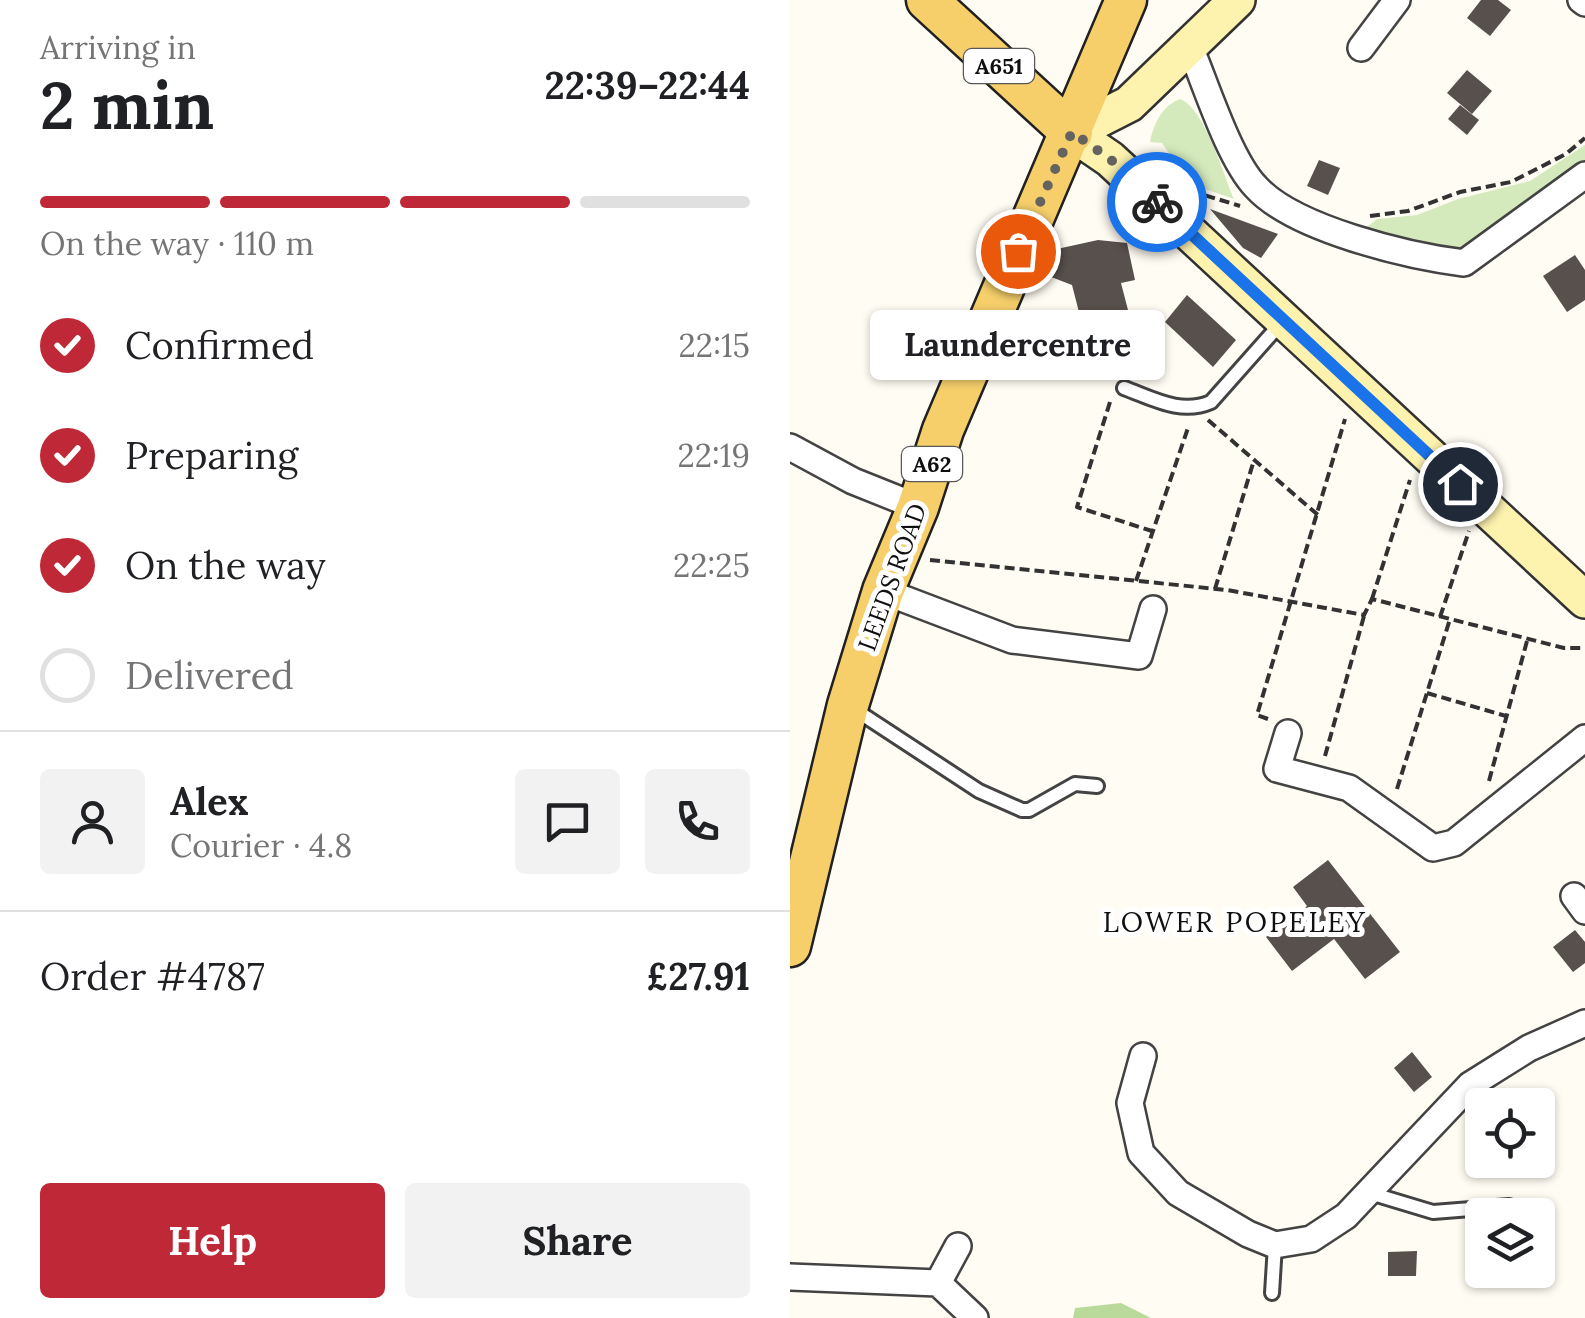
<!DOCTYPE html>
<html lang="en">
<head>
<meta charset="utf-8">
<style>
  :root { --surface:#fff; --page:#f2f2f2; --text:#202124; --muted:#757577; --line:#e0e0e0; --accent:#bf2836 }
  body { margin:0; font-family:Lora,serif; background:var(--page); color:var(--text); height:100vh; display:flex; flex-direction:column; font-size:38px; white-space:nowrap }
  * { box-sizing:border-box; margin:0 }
  p { font-size:32px; color:var(--muted) }
  .icon { flex:none; width:55px; height:55px; fill:none; stroke:currentColor; stroke-width:2; stroke-linecap:round; stroke-linejoin:round }
  .map { position:relative; flex:1; overflow:hidden }
  .drawer { display:flex; flex-direction:column; background:var(--surface); width:790px }
  .drawer>* { flex:none }
  .controls { position:absolute; left:675px; top:1088px; display:grid; gap:20px }
  .controls a { display:grid; place-items:center; width:90px; height:90px; border-radius:10px; background:var(--surface); box-shadow:0 2px 8px #0004; font-size:50px }
  .pin { position:absolute; display:grid; place-items:center; width:85px; height:85px; color:#fff; margin:-42px; border:5px solid #fff; border-radius:50%; box-shadow:0 2px 10px #0007 }
  .courier { position:absolute; display:grid; place-items:center; width:100px; height:100px; margin:-50px; border:8px solid #1a73e8; border-radius:50%; background:#fff; color:#222; box-shadow:0 2px 12px #0007 }
  .bubble { position:absolute; height:70px; border-radius:10px; background:var(--surface); box-shadow:0 2px 8px #0004; font-size:32px; font-weight:800; line-height:70px; text-align:center }
  .overview em { font-style:normal; font-weight:800 }
  .overview div { display:flex; flex-direction:column-reverse }
  .overview { display:flex; align-items:center; justify-content:space-between; height:170px; padding:0 40px }
  h1 { font-size:65px; font-weight:800; line-height:75px }
  .bar { display:grid; grid-template-columns:repeat(4,1fr); gap:15px 10px; align-content:center; height:120px; padding:0 40px }
  .bar i { height:12px; border-radius:8px; background:var(--line) }
  .bar .active { background:var(--accent) }
  .bar p { grid-column:span 4 }
  .line { display:flex; align-items:center; gap:25px; padding:0 40px; border-top:2px solid var(--line) }
  .line div { flex:1 }
  .round { display:grid; place-items:center; flex:none; width:105px; height:105px; border-radius:10px; background:var(--page) }
  ol { padding:0 40px; list-style:none }
  li { display:flex; align-items:center; gap:30px; height:110px }
  li p { margin-inline-start:auto }
  li .icon { padding:10px; border-radius:50%; background:var(--accent); color:#fff; stroke-width:4 }
  li:last-child { color:var(--muted) }
  li i { width:55px; height:55px; border:5px solid var(--line); border-radius:50% }
  .button { display:flex; gap:20px; margin-top:auto; padding:20px 40px }
  .button a { flex:1; height:115px; border-radius:10px; background:var(--accent); color:#fff; font-size:40px; font-weight:800; line-height:115px; text-align:center }
  .button a+a { background:var(--page); color:var(--text) }
  main { display:flex; flex:1; min-height:0 }
  .map>svg:first-child { display:block }
  .green { fill:#d5eabc }
  .forest { fill:#bada9b }
  .building { fill:#58504c }
  .lines { fill:none; stroke-linecap:round; stroke-linejoin:round }
  .lane-casing { stroke:#434343; stroke-width:18 }
  .street-casing { stroke:#434343; stroke-width:30 }
  .secondary-casing { stroke:#323232; stroke-width:40 }
  .primary-casing { stroke:#212121; stroke-width:45 }
  .path { stroke:#323232; stroke-width:4; stroke-dasharray:10 5; stroke-linecap:butt }
  .lane { stroke:#fff; stroke-width:12 }
  .street { stroke:#fff; stroke-width:25 }
  .secondary { stroke:#fef2af; stroke-width:35 }
  .primary { stroke:#f6cf6b; stroke-width:40 }
  .done { stroke:#64635f; stroke-width:10; stroke-dasharray:0 18 }
  .route { stroke:#1a73e8; stroke-width:12 }
  .labels { text-anchor:middle; stroke-width:10; stroke-linejoin:round; paint-order:stroke }
  .shield { fill:#fff; stroke:#585858; stroke-width:2.5 }
  .shield-label { font-size:22px; font-weight:bold; fill:#101010 }
  .street-label { font-size:25px; fill:#101010; stroke:#fff }
  .neighbourhood-label { font-size:28px; letter-spacing:2.5px; fill:#101010; stroke:#fff }
</style>
</head>
<body>
<main>
<section class="drawer">
<div class="overview"><div><h1>2 min</h1><p>Arriving in</p></div><em>22:39–22:44</em></div>
<div class="bar"><i class="active"></i><i class="active"></i><i class="active"></i><i></i><p>On the way · 110 m</p></div>
<ol>
<li><svg class="icon" aria-label="check" viewBox="0 0 24 24"><path d="M5 12l5 5 9-10"/></svg>Confirmed<p>22:15</p></li>
<li><svg class="icon" aria-label="check" viewBox="0 0 24 24"><path d="M5 12l5 5 9-10"/></svg>Preparing<p>22:19</p></li>
<li><svg class="icon" aria-label="check" viewBox="0 0 24 24"><path d="M5 12l5 5 9-10"/></svg>On the way<p>22:25</p></li>
<li><i></i>Delivered</li>
</ol>
<div class="line" style="height:180px"><a class="round"><svg class="icon" aria-label="person" viewBox="0 0 24 24"><circle cx="12" cy="8" r="4"/><path d="M4 21q1-7 8-7t8 7"/></svg></a><div><b>Alex</b><p>Courier · 4.8</p></div><a class="round"><svg class="icon" aria-label="chat" viewBox="0 0 24 24"><path d="M4 5h16v11H9l-5 4z"/></svg></a><a class="round"><svg class="icon" aria-label="phone" viewBox="0 0 24 24"><path d="M5 4h4l2 5-3 2q2 4 5 5l2-3 5 2v4C11 20 4 13 5 4z"/></svg></a></div>
<div class="line" style="height:130px"><div>Order #4787</div><b>£27.91</b></div>
<div class="button"><a>Help</a><a>Share</a></div>
</section>
<div class="map">
<svg width="795" height="1318" viewBox="0 0 795 1318">
  <rect width="100%" height="100%" fill="#fffcf3"/>
  <g class="green">
    <path d="M390,99C414,107 434,176 444,199L374,175V164L379,153L372,143L360,142C364,123 372,106 390,99Z"/>
    <polygon points="795,145 795,163 674,248 651,252 573,230 587,219 627,215 668,199 740,181"/>
  </g>
  <polygon class="forest" points="331,1303 361,1318 283,1318 285,1308"/>
  <g class="building">
    <polygon points="691,0 708,0 721,10 700,36 677,18"/>
    <polygon points="677,70 702,91 682,114 657,93"/>
    <polygon points="670,105 689,120 677,135 658,119"/>
    <polygon points="529,160 550,168 538,195 517,186"/>
    <polygon points="420,209 488,234 471,258 453,248"/>
    <polygon points="308,240 337,243 345,280 331,283 338,310 291,320 282,285 256,275 267,249"/>
    <polygon points="785,255 795,270 795,300 777,312 753,276"/>
    <polygon points="397,295 446,340 423,367 375,322"/>
    <polygon points="538,860 610,952 575,979 544,939 502,971 476,937 517,906 503,887"/>
    <polygon points="785,930 795,942 795,963 783,972 763,947"/>
    <polygon points="622,1052 642,1077 624,1092 604,1068"/>
    <polygon points="627,1251 626,1276 598,1276 598,1252"/>
  </g>
  <g class="lines">
    <defs>
      <g id="lane">
        <path d="M334,388C364,399 391,415 421,402L492,322"/>
        <polyline points="64,709 189,791 232,810 239,810 285,784 307,786"/>
        <polyline points="580,1193 643,1212 719,1206"/>
        <polyline points="482,1293 485,1245"/>
      </g>
      <g id="street">
        <polyline points="791,0 795,3"/>
        <path d="M400,47C416,85 439,159 466,187C504,229 618,256 674,263L795,175"/>
        <polyline points="571,48 607,0"/>
        <polyline points="0,447 63,481 128,507"/>
        <polyline points="93,591 222,640 349,656 363,609"/>
        <polyline points="498,733 487,769 559,788 643,848 664,843 795,738"/>
        <polyline points="784,896 795,911"/>
        <polyline points="353,1056 340,1103 351,1153 388,1193 458,1234 485,1245 521,1239 556,1216 680,1085 739,1048 795,1023"/>
        <polyline points="0,1277 148,1283 185,1318"/>
        <polyline points="148,1283 168,1246"/>
      </g>
      <polyline id="secondary" points="447,0 339,104 282,133 320,159 795,600"/>
      <g id="primary">
        <polyline points="137,0 282,133"/>
        <polyline points="0,946 58,705 93,591 128,507 153,430 336,0"/>
      </g>
    </defs>
    <use href="#lane" class="lane-casing"/>
    <use href="#street" class="street-casing"/>
    <use href="#secondary" class="secondary-casing"/>
    <use href="#primary" class="primary-casing"/>
    <g class="path">
      <polyline points="401,191 450,206"/>
      <polyline points="580,216 618,211 670,192 721,182 776,154 795,138"/>
      <polyline points="320,402 287,507 362,531"/>
      <polyline points="418,420 528,515"/>
      <polyline points="140,560 437,590 574,615 582,599 774,648 795,648"/>
      <polyline points="346,581 399,425"/>
      <polyline points="425,589 464,460"/>
      <polyline points="582,599 620,480"/>
      <polyline points="650,617 679,531"/>
      <polyline points="637,693 716,716"/>
      <polyline points="478,719 467,715 555,419"/>
      <polyline points="535,756 574,616"/>
      <polyline points="699,781 737,641"/>
      <polyline points="607,789 660,619"/>
    </g>
    <use href="#lane" class="lane"/>
    <use href="#street" class="street"/>
    <use href="#secondary" class="secondary"/>
    <use href="#primary" class="primary"/>
  </g>
  <g class="lines">
    <polyline class="done" points="228,251 282,132 320,159 367,202"/>
    <polyline class="route" points="367,202 670,484"/>
  </g>
  <g class="labels">
    <g class="shield">
      <rect x="174" y="49" width="70" height="34" rx="8"/>
      <rect x="112" y="447" width="60" height="34" rx="8"/>
    </g>
    <g class="shield-label">
      <text x="209" y="74">A651</text>
      <text x="142" y="472">A62</text>
    </g>
    <g class="street-label">
      <text transform="translate(102 577) rotate(-70)" y="9">LEEDS ROAD</text>
    </g>
    <g class="neighbourhood-label">
      <text x="445" y="932">LOWER POPELEY</text>
    </g>
  </g>
</svg>
<div class="controls">
<a><svg class="icon" aria-label="locate" viewBox="0 0 24 24"><circle cx="12" cy="12" r="6"/><path d="M12 2v4M12 18v4M2 12h4M18 12h4"/></svg></a>
<a><svg class="icon" aria-label="layers" viewBox="0 0 24 24"><path d="M12 4l9 5-9 5-9-5zM3 14l9 5 9-5"/></svg></a>
</div>
<div class="pin" style="left:228px;top:251px;background:#ea580c"><svg class="icon" aria-label="bag" viewBox="0 0 24 24"><path d="M5 8h14l-1 12H6zM9 8a3 3 0 0 1 6 0"/></svg></div>
<div class="pin" style="left:670px;top:484px;background:#1f2937"><svg class="icon" aria-label="home" viewBox="0 0 24 24"><path d="M3 11l9-7 9 7M6 9v11h12V9"/></svg></div>
<div class="courier" style="left:367px;top:202px"><svg class="icon" aria-label="bike" viewBox="0 0 24 24"><circle cx="6" cy="16" r="4"/><circle cx="18" cy="16" r="4"/><path d="M6 16l4-8h5l3 8M10 8l3 8H6M13 5h3"/></svg></div>
<div class="bubble" style="left:80px;top:310px;width:295px">Laundercentre</div>
</div>
</main>
</body>
</html>
